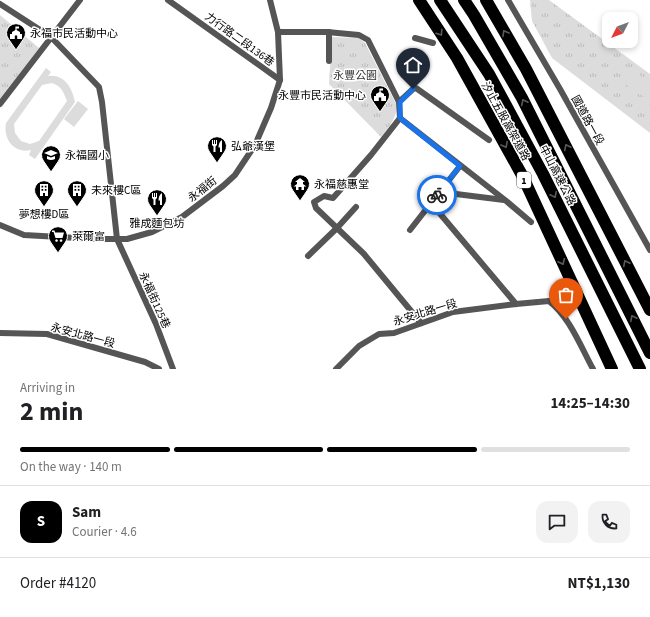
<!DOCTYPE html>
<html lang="en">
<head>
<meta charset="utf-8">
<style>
  :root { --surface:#fff; --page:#f2f2f2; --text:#202124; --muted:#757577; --line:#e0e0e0; --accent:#000 }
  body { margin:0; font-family:"Source Sans 3","Noto Sans TC",sans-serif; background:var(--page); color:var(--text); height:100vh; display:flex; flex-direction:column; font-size:15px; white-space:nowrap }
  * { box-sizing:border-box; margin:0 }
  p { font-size:13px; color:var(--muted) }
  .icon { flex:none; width:22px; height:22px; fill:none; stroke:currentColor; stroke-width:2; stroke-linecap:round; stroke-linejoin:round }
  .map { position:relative; height:369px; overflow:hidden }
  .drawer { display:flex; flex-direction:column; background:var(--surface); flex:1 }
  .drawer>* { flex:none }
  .needle { width:26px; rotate:228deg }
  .fabs { position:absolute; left:602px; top:12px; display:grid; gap:8px }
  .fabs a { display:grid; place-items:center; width:36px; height:36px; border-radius:8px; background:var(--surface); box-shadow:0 2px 6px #0003; font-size:20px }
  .pin { position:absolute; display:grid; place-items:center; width:34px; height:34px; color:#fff; margin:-41px -17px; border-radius:50% 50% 50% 0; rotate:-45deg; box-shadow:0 0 4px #0007 }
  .pin .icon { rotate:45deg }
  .courier { position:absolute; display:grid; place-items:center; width:40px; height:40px; margin:-20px; border:3px solid #1a73e8; border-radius:50%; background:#fff; color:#222; box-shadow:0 1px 5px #0007 }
  .head em { font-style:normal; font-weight:700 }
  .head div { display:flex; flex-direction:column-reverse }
  .head { display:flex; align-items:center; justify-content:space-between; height:68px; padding:0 20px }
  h1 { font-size:26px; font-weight:700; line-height:30px }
  .bar { display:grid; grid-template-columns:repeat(4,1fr); gap:6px 4px; align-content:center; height:48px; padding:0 20px }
  .bar i { height:5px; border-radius:3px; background:var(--line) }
  .bar .current { background:var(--accent) }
  .bar p { grid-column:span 4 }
  .line { display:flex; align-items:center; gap:10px; padding:0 20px; border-top:1px solid var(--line) }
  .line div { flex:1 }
  .round { display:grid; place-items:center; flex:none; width:42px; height:42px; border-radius:12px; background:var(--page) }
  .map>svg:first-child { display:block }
  .park { fill:url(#park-tufts) }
  .garden { fill:#dcdcdc; fill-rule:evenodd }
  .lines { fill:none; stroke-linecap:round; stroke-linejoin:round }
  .minor { stroke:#555; stroke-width:6 }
  .motorway { stroke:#000; stroke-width:12 }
  .oneway { stroke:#595959 }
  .done { stroke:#595959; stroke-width:4; stroke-dasharray:0 7.2 }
  .route { stroke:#1a73e8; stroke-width:5 }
  .labels { text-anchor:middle; stroke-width:3; stroke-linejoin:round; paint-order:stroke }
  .shield { fill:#fff; stroke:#4c4c4c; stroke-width:1 }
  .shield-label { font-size:10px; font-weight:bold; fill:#000 }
  .poi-label { font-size:11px; fill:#000; stroke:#fff; text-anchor:start }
  .street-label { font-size:11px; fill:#000; stroke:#fff }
  .park-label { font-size:11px; fill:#333; stroke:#fff }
</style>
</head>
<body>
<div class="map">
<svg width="650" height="369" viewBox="0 0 650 369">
  <defs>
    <pattern id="park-tufts" width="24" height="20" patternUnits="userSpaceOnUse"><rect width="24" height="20" fill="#dcdcdc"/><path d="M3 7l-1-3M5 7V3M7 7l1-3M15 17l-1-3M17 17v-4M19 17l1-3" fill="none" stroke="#bbb"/></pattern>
  </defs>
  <rect width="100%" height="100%" fill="#fff"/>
  <g class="park">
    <polygon points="530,0 549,0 650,74 650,133 552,58 532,21"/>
    <polygon points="0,15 39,48 0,99"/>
    <path d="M332,37L359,38L365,43L397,106C396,119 389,127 381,137L329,84Z"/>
  </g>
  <g class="garden">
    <path d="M46,68L51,72L48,76C64,74 72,87 75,102L35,159L29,155L31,150C14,154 3,139 6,123ZM52,83C62,87 63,91 67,101L39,141L30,144L21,141L15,133L14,124L42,85Z"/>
    <polygon points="630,69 650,82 650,101 622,82"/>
    <polygon points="78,101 88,109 74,127 64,119"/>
  </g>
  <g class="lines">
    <g class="minor">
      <polyline points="168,0 280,80"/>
      <polyline points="508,0 560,89 650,250"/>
      <polyline points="0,4 51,37 99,87 102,102 117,239 156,324 173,369"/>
      <polyline points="278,32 327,32 359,35 368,40 399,102 400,118 371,155 333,198 324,196 314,202 316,208 364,254 421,323"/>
      <polyline points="329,32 329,61"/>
      <polyline points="415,38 433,43"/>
      <polyline points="399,102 413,89 416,88 489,140"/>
      <polyline points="0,104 80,0"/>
      <polyline points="400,118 505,200 531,222"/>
      <polyline points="440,192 504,200"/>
      <polyline points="431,203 516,304"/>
      <polyline points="0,225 24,235 95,239 127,239 152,232 182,217 223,186 235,175 255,145 271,108 280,80 278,32 270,0"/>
      <polyline points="410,230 460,166"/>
      <polyline points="308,256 337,228 356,207"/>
      <polyline points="0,333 47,334 145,362 159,369"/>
      <path d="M336,369L359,346L379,334L394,333L453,312L516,304L549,301C569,316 581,347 593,369"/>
    </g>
    <g class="motorway">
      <polyline points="419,0 457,58 523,177 612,369"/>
      <polyline points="440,0 489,74 543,174 640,369"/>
      <polyline points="464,0 474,15 522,98 650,353"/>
      <polyline points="486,0 526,69 650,310"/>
    </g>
  </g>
  <defs><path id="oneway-chevron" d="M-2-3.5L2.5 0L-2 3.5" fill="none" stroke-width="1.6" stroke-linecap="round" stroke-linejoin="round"/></defs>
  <g class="oneway">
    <use href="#oneway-chevron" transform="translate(440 33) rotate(57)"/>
    <use href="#oneway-chevron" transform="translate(505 33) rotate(-120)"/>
    <use href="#oneway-chevron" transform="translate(524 102) rotate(-117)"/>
    <use href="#oneway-chevron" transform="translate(505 145) rotate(61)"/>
    <use href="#oneway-chevron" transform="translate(567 147) rotate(-117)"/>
    <use href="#oneway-chevron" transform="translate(554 195) rotate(63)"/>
    <use href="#oneway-chevron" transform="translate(562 262) rotate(65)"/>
    <use href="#oneway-chevron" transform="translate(626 263) rotate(-117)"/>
    <use href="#oneway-chevron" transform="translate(633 318) rotate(-117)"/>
  </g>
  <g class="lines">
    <polyline class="done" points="437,195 431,203 516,304 549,301 555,306 566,319"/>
    <polyline class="route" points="413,89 400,102 400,118 460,166 437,195"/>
  </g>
  <defs>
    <symbol id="civic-pin" viewBox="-11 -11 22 30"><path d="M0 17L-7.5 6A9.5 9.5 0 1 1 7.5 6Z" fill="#000" stroke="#fff"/><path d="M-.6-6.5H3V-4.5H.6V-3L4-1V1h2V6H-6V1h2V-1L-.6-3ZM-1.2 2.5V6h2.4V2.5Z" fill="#fff"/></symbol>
    <symbol id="restaurant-pin" viewBox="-11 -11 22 30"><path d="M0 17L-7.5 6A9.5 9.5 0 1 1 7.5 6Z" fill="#000" stroke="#fff"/><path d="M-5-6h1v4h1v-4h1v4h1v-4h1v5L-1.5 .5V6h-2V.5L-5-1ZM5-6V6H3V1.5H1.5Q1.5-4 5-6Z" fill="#fff"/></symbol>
    <symbol id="school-pin" viewBox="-11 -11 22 30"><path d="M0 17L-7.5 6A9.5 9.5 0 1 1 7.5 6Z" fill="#000" stroke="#fff"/><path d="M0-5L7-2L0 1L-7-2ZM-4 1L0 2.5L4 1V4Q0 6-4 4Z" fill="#fff"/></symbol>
    <symbol id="temple-pin" viewBox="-11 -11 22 30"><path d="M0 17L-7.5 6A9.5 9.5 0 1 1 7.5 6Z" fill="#000" stroke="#fff"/><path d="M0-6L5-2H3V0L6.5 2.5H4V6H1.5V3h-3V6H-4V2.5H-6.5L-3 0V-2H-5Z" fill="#fff"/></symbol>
    <symbol id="building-pin" viewBox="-11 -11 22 30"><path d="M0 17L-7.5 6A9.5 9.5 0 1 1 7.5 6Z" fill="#000" stroke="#fff"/><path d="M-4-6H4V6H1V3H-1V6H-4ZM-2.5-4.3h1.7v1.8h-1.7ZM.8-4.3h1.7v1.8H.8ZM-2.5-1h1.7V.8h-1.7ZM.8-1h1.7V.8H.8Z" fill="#fff"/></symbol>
    <symbol id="supermarket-pin" viewBox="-11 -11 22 30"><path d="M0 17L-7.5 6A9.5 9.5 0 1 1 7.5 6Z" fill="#000" stroke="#fff"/><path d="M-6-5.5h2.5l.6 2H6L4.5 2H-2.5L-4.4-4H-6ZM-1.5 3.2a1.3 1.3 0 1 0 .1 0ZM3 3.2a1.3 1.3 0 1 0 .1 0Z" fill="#fff"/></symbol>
  </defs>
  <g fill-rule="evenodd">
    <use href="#civic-pin" x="5" y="22" width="22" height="30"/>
    <use href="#civic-pin" x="369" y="84" width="22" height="30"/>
    <use href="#restaurant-pin" x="206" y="135" width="22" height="30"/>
    <use href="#school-pin" x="40" y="144" width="22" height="30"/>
    <use href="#temple-pin" x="289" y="173" width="22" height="30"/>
    <use href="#building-pin" x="33" y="179" width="22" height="30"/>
    <use href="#building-pin" x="66" y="179" width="22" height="30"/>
    <use href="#restaurant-pin" x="146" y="188" width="22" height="30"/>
    <use href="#supermarket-pin" x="47" y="225" width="22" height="30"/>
  </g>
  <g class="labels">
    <rect class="shield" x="517" y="172" width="14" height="16" rx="3"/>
    <g class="shield-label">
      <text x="524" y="184">1</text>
    </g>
    <g class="poi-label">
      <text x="30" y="37">永福市民活動中心</text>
      <text x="366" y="99" text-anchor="end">永豐市民活動中心</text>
      <text x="231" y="150">弘爺漢堡</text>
      <text x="65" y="159">永福國小</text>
      <text x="314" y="188">永福慈惠堂</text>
      <text x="91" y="194">未來樓C區</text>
      <text x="44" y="218" text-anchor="middle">夢想樓D區</text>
      <text x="157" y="227" text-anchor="middle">雅成麵包坊</text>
      <text x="72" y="240">萊爾富</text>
    </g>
    <g class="street-label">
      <text transform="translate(240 39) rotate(36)" y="4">力行路二段136巷</text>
      <text transform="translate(588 120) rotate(61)" y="4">國道路一段</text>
      <text transform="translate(506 121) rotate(61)" y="4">汐止五股高架道路</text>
      <text transform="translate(558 175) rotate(63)" y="4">中山高速公路</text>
      <text transform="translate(202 189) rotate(-38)" y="4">永福街</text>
      <text transform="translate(155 300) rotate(66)" y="4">永福街125巷</text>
      <text transform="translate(425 312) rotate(-17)" y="4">永安北路一段</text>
      <text transform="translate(83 335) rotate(15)" y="4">永安北路一段</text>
    </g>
    <g class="park-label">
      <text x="355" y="79">永豐公園</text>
    </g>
  </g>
</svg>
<div class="fabs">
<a><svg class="needle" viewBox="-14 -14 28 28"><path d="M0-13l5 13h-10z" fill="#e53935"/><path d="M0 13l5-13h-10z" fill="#757577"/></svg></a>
</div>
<div class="pin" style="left:566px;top:319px;background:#ea580c"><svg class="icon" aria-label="bag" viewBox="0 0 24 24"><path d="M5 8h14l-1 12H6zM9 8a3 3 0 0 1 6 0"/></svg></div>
<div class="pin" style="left:413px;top:89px;background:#1f2937"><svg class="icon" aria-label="home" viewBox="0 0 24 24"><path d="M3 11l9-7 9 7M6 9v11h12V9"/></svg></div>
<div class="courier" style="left:437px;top:195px"><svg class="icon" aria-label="bike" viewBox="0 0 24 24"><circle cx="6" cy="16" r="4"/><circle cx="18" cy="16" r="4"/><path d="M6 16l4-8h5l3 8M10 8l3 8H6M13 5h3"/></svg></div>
</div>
<section class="drawer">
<div class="head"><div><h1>2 min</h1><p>Arriving in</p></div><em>14:25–14:30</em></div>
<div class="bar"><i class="current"></i><i class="current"></i><i class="current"></i><i></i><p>On the way · 140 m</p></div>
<div class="line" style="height:72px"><b class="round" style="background:var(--accent);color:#fff">S</b><div><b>Sam</b><p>Courier · 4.6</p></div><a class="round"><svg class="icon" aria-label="chat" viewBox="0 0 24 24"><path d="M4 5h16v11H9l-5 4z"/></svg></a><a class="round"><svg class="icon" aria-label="phone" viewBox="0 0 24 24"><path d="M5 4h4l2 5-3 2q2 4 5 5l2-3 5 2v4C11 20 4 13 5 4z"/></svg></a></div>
<div class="line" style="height:52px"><div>Order #4120</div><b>NT$1,130</b></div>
</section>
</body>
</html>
